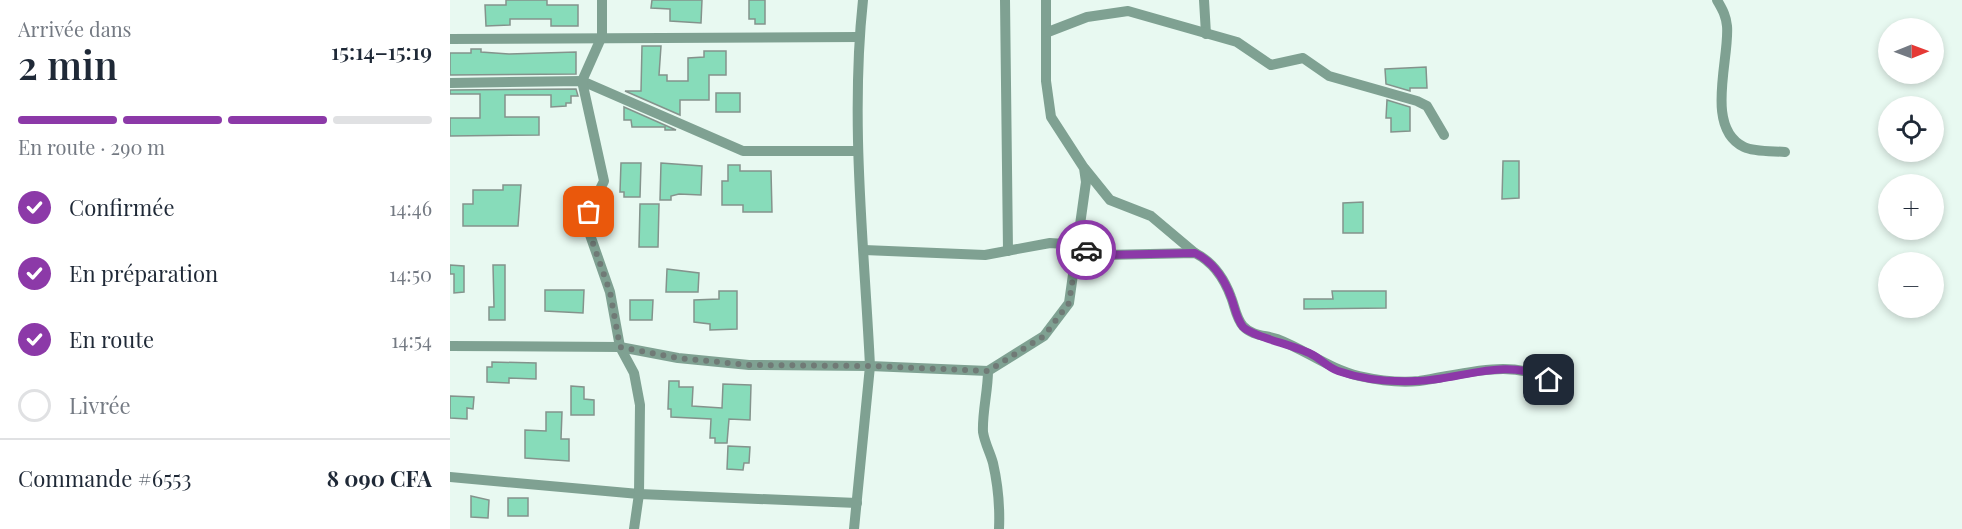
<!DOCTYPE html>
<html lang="fr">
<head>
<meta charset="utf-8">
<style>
  :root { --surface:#fff; --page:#f2f2f3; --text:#1f2937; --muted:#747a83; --line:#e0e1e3; --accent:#8c39a8 }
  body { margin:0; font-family:"Playfair Display",serif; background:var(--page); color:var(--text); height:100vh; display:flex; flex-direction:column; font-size:22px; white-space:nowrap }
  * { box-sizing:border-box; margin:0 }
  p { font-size:20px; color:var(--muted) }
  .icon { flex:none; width:33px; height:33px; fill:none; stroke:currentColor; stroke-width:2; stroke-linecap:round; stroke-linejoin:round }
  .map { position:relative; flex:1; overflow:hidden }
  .drawer { display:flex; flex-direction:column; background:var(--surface); width:450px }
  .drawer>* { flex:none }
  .needle { width:39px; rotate:89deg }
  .buttons { position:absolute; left:1428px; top:18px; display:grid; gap:12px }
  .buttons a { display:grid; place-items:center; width:66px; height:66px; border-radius:50%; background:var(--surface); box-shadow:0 3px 9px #0003; font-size:30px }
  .pin { position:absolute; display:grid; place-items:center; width:51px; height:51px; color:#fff; margin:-26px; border-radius:12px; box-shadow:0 3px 9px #0006 }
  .courier { position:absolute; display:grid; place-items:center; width:60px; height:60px; margin:-30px; border:4px solid #8c39a8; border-radius:50%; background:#fff; color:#222; box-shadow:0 2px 8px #0007 }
  .overview em { font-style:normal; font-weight:600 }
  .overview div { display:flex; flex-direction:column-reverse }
  .overview { display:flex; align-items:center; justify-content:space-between; height:102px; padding:0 18px }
  h1 { font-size:39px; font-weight:600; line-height:45px }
  .bar { display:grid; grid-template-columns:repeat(4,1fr); gap:9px 6px; align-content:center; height:72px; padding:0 18px }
  .bar i { height:8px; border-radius:4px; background:var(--line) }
  .bar .current { background:var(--accent) }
  .bar p { grid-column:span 4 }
  .line { display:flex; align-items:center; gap:15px; padding:0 18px; border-top:2px solid var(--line) }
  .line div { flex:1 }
  ol { padding:0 18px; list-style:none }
  li { display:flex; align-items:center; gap:18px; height:66px }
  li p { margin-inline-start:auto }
  li .icon { padding:6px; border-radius:50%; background:var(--accent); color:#fff; stroke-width:4 }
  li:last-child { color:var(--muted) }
  li i { width:33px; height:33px; border:3px solid var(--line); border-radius:50% }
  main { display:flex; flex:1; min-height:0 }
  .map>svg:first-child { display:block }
  .building { fill:#87dcba; stroke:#84938c; stroke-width:1.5 }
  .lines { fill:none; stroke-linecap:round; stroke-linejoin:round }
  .street { stroke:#7fa192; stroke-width:10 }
  .done { stroke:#707a76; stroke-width:6; stroke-dasharray:0 10.8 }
  .route { stroke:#8c39a8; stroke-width:8 }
</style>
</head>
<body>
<main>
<section class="drawer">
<div class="overview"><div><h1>2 min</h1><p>Arrivée dans</p></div><em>15:14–15:19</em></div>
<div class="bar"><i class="current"></i><i class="current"></i><i class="current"></i><i></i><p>En route · 290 m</p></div>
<ol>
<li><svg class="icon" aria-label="check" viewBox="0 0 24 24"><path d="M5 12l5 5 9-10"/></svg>Confirmée<p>14:46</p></li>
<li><svg class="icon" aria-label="check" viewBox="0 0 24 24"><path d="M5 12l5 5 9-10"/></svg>En préparation<p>14:50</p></li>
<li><svg class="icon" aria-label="check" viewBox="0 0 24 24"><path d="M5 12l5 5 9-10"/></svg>En route<p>14:54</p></li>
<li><i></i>Livrée</li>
</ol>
<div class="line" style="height:78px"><div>Commande #6553</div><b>8 090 CFA</b></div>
</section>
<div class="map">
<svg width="1512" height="529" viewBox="0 0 1512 529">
  <rect width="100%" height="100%" fill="#e8f9f1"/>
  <g class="building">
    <polygon points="56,0 97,0 97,5 128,5 128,26 101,26 101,19 60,19 60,25 36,26 35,5 56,5"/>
    <polygon points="202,0 252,0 251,23 220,21 220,9 201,8"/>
    <polygon points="299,0 315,0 315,24 305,24 305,19 299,19"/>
    <polygon points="192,46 211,46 209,75 217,75 217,81 238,81 238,58 254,57 254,51 276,51 276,75 259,75 259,100 230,100 230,115 175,91 191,91"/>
    <polygon points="21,49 31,49 31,52 59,54 126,52 126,74 0,75 0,53 21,53"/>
    <polygon points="976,67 977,88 960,88 960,91 936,84 935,69"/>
    <polygon points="126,89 128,96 121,96 121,103 116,103 116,106 101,107 101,95 55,95 55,117 89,117 89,135 0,136 0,118 30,118 30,94 0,94 0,90"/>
    <rect x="266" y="93" width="24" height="19"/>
    <polygon points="937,100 960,107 960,131 941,132 941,118 936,118"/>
    <polygon points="174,107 226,130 215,130 215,127 182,127 181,120 174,120"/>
    <polygon points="1053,161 1069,161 1069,198 1052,199"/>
    <polygon points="171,163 191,163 190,197 174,197 174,192 170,192"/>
    <polygon points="211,163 252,166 251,195 229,194 221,196 221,200 210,200"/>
    <polygon points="278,165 290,165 290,171 321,171 322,212 293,212 293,205 272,205 272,181 278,181"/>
    <polygon points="53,185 71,185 68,226 13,226 13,204 23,204 23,190 53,190"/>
    <polygon points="913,202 913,233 893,233 893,203"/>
    <polygon points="190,204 209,204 208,247 189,247"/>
    <polygon points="0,265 14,266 14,292 4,293 4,274 0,274"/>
    <polygon points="43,265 55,265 55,320 39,320 39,307 44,307"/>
    <polygon points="217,269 249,273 248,292 216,292"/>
    <polygon points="95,290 134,290 133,313 95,311"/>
    <polygon points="269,291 287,291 287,329 260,330 260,324 244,322 244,300 269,299"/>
    <polygon points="882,291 936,291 936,308 854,309 854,299 883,299"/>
    <polygon points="180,300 203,300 202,320 180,320"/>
    <polygon points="42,362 86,363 86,379 59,378 59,383 37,382 37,367 42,367"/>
    <polygon points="219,381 229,381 229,387 243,387 242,406 272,408 273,384 301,385 300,420 279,419 277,443 265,443 265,438 260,438 261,419 221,417 221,409 218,409"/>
    <polygon points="121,386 134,387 134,399 144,400 144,415 121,415"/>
    <polygon points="0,396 24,397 23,409 17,408 17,419 0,418"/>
    <polygon points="96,412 112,412 111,439 119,439 119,461 75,458 75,430 96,431"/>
    <polygon points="278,446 300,447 299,463 294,463 293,470 277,469"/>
    <polygon points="21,496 39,500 38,518 21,517"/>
    <rect x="58" y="498" width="20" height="18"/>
  </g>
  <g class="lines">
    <g class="street">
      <path d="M413,0C400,121 414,244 420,366L538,371L594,336L619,303L636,182L634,168L601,117L596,81V0"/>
      <polyline points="555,0 558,251"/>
      <polyline points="754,0 756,34"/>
      <path d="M1267,0C1272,9 1276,15 1277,26C1280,58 1254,128 1294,147C1304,152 1323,151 1335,152"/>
      <polyline points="598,32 637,17 678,11 787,42 821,65 853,58 879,76 967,101 977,106 994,135"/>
      <polyline points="0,39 409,37"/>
      <polyline points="0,83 132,81 293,151 408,151"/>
      <polyline points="635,169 660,200 701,216 745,253"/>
      <path d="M414,250L535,255L600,243L628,245L640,253L655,255L745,253C763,262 774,278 781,297C785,307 786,318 793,326C802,336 815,335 827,339C856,350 879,369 909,376C927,380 951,383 969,381C1012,375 1067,355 1106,385"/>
      <polyline points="0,346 170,347 228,358 299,365 420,366 404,529"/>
      <path d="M538,371C538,391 532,413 533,432C535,444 540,452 543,463C548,485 550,507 549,529"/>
      <polyline points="0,477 189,494 190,405 184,373 170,347 160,292 139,232 139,212 154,181 132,81 152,36 152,0"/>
      <polyline points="184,529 189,494 407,503"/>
    </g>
  </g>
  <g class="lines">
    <polyline class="done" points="139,212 139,232 160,292 170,347 228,358 299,365 420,366 538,371 594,336 619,303 628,245 636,250"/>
    <path class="route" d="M636,250L655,255L745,253C763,262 774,278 781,297C785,307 786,318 793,327C803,337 844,345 861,354C870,358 878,368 888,371C911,379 940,382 965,381C1009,381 1056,355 1099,380"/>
  </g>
</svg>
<div class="buttons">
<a><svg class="needle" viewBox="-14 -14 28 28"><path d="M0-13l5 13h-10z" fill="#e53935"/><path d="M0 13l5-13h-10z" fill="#747a83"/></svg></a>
<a><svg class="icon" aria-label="locate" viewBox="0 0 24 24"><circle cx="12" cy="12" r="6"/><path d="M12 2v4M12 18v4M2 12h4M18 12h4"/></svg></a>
<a>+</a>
<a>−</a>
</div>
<div class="pin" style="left:139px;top:212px;background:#ea580c"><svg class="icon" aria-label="bag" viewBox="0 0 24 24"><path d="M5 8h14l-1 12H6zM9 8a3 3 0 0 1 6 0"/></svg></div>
<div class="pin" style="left:1099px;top:380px;background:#1f2937"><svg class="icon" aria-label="home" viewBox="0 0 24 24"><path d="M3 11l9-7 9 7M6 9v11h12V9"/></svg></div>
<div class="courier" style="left:636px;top:250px"><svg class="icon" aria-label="car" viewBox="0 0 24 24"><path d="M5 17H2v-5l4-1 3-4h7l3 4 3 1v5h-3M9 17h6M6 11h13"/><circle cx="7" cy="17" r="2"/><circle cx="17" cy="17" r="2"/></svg></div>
</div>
</main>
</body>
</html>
